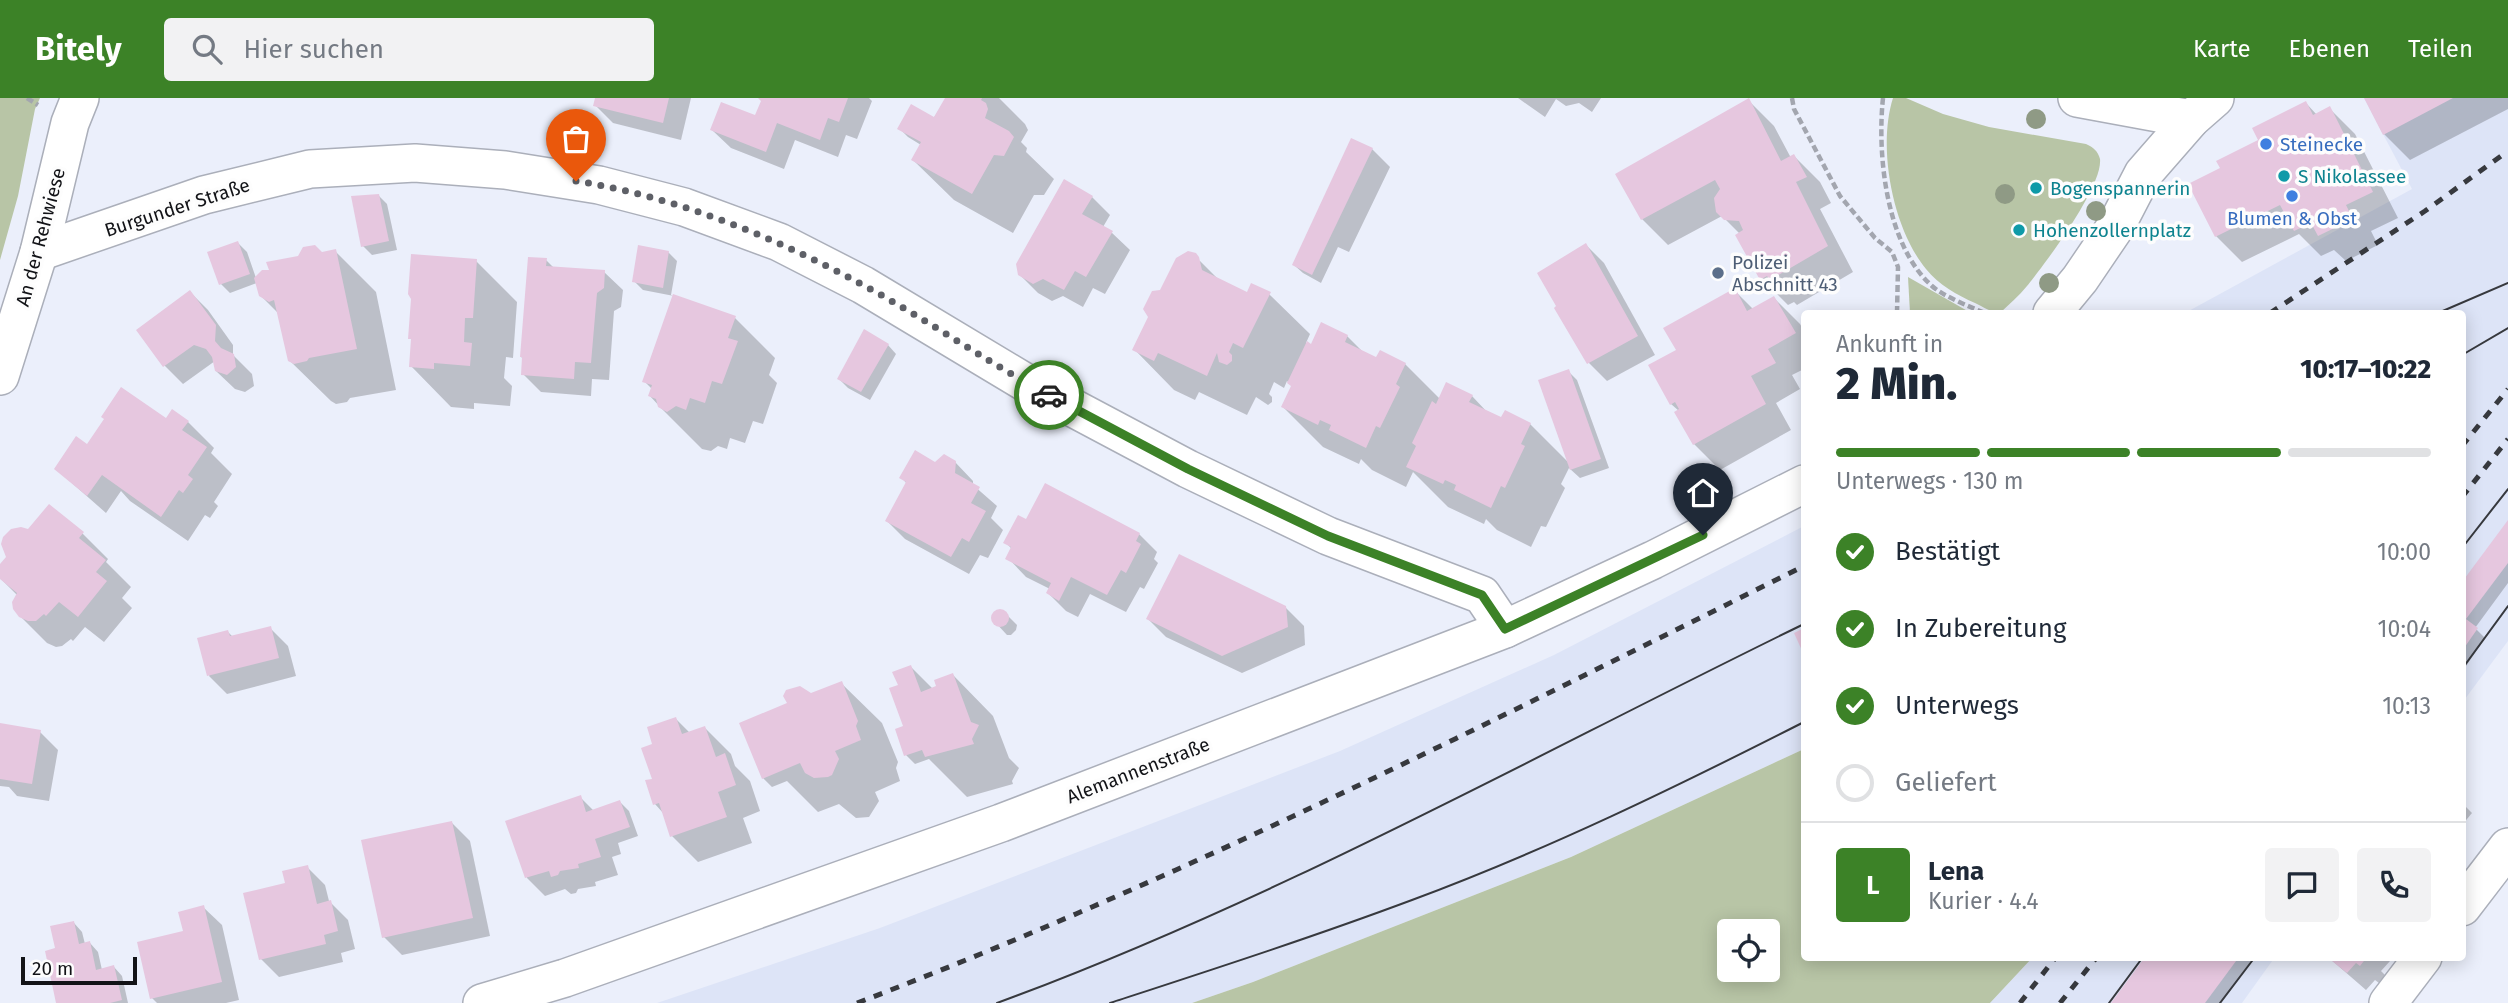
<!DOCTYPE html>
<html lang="de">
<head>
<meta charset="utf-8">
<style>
  :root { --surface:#fff; --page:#f2f2f3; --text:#1f2937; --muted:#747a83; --line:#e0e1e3; --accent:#3c8227 }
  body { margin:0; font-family:"Fira Sans",sans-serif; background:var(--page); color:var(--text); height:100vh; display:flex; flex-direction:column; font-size:26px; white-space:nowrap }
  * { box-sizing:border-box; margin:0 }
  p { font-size:23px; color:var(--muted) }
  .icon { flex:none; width:38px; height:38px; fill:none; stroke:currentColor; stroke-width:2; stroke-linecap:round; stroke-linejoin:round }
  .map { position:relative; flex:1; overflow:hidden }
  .panel { position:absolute; left:1801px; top:212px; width:665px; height:651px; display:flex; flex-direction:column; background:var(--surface); border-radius:7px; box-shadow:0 4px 18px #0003 }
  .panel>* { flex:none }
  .buttons { position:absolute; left:1717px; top:821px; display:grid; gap:14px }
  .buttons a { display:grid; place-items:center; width:63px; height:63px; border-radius:7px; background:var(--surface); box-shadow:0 4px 18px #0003; font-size:35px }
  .scale { position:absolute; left:21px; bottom:18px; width:116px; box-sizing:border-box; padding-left:7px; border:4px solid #121317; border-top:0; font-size:19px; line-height:24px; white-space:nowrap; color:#121317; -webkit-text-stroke:5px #fdfdfd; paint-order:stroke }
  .pin { position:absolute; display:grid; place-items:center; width:60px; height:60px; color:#fff; margin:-72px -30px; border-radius:50% 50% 50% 0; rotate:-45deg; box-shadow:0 0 7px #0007 }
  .pin .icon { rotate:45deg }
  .courier { position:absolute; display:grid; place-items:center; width:70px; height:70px; margin:-35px; border:5px solid #3c8227; border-radius:50%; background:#fff; color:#222; box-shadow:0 2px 9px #0007 }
  .overview em { font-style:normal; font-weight:800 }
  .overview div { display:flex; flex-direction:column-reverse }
  .overview { display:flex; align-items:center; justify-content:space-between; height:119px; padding:0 35px }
  h1 { font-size:46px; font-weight:800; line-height:52px }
  .bar { display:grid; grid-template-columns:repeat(4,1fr); gap:10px 7px; align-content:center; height:84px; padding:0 35px }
  .bar i { height:9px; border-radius:5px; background:var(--line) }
  .bar .active { background:var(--accent) }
  .bar p { grid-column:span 4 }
  .line { display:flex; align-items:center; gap:18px; padding:0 35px; border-top:2px solid var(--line) }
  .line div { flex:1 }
  .round { display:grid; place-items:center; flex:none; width:74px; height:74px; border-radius:7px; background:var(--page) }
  ol { padding:0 35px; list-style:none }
  li { display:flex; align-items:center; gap:21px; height:77px }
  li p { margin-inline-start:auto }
  li .icon { padding:7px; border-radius:50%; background:var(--accent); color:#fff; stroke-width:4 }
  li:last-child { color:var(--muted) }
  li i { width:38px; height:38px; border:4px solid var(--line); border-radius:50% }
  header { display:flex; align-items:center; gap:42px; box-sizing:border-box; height:98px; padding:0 35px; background:var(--accent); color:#fff }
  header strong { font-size:33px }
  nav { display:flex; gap:38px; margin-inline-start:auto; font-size:24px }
  .search { width:490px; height:63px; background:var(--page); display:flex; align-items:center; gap:18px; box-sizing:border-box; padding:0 24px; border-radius:7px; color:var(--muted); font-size:26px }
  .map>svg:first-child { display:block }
  .built { fill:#dde4f7 }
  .green { fill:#b8c5a6; fill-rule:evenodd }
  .shadow { fill:#0003 }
  .building { fill:#e6c7df }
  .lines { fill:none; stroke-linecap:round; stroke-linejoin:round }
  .street-casing { stroke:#abafba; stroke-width:40 }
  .path { stroke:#a3a6af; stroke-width:4.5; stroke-dasharray:7 3.5; stroke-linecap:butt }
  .street { stroke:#fff; stroke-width:37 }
  .tram { stroke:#37393e; stroke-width:2 }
  .rail { stroke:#37393e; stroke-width:5; stroke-dasharray:9 9; stroke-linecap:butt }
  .tree { fill:#8f9a85 }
  .done { stroke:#5e6067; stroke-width:7; stroke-dasharray:0 12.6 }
  .route { stroke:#3c8227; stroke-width:9 }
  .shop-dot { fill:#3f7fe0; stroke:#fdfdfd; stroke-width:2.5 }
  .culture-dot { fill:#0f9aa8; stroke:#fdfdfd; stroke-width:2.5 }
  .service-dot { fill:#5c6f8a; stroke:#fdfdfd; stroke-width:2.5 }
  .labels { text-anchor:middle; stroke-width:7; stroke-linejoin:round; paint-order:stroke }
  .shop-label { font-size:19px; fill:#366cbe; stroke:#fdfdfd; text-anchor:start }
  .culture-label { font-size:19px; fill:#0d838f; stroke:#fdfdfd; text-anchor:start }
  .street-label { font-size:19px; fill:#121317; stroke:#fdfdfd }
  .service-label { font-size:19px; fill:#4e5e75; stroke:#fdfdfd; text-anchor:start }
</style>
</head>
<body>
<header>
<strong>Bitely</strong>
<div class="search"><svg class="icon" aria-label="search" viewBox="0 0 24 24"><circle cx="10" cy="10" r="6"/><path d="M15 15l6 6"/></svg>Hier suchen</div>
<nav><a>Karte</a><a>Ebenen</a><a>Teilen</a></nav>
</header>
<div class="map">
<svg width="2508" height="905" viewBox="0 0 2508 905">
  <rect width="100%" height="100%" fill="#ebeffb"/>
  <g class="built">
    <polygon points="2364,0 2508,0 2508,543 2462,605 2462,215 2185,215 2412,91"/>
    <polygon points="1804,428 1804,651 1571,759 1253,884 1192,905 657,905 880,830 1340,653 1554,557"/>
    <polygon points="2033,859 2275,859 2242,905 1990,905"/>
  </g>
  <g class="green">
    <polygon points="0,0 40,0 35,11 18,98 0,162"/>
    <path d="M1893,0H1906L1943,16L1989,29L2086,46C2093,49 2098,53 2100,61C2103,88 2045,166 2027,188C2019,198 2009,206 2000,215C1991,214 1983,209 1975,205C1957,197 1939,187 1926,171C1893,131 1877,50 1893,0Z"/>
    <polygon points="1908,179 1971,215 1910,215"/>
    <path d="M1804,651V859H2033L1990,905H1192L1253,884L1571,759ZM1729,833H1768V872H1729Z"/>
  </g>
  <g class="shadow">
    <polygon points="597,0 691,0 681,42 613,25 595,7"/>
    <polygon points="760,0 869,0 872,3 857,41 846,37 838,59 795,42 784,71 731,50 712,32 756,20 763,3"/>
    <polygon points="947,0 999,0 1025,26 1028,32 1021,44 1027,50 1026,54 1054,81 1044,97 1034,97 1013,135 954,102 913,62 921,47 908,39 899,30 933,21"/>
    <polygon points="1518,0 1601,0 1592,14 1579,5 1566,8 1556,1 1545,19"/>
    <polygon points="2366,0 2508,0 2508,11 2410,62 2384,36"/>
    <polygon points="1748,2 1774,28 1791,60 1794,58 1820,84 1831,105 1820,111 1853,174 1797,207 1794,204 1788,207 1762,181 1737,138 1740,136 1722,118 1668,147 1642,121 1617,76"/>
    <polygon points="2306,5 2317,17 2329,10 2355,36 2398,120 2371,133 2378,147 2346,163 2334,152 2321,158 2299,136 2242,164 2216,138 2222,71"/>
    <polygon points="1352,42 1372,51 1390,69 1349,154 1338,149 1321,185 1303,175 1294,167"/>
    <polygon points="378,97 387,106 397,152 372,157 363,148"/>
    <polygon points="1092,99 1110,117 1103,129 1111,134 1130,152 1105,196 1093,190 1083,209 1063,198 1052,203 1038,195 1019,176"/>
    <polygon points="238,145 247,154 256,180 321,156 335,153 376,194 396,292 350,300 347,304 336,306 331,303 289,262 279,216 260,197 257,185 230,195 221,186"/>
    <polygon points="1586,147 1604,165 1655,257 1607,283 1589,265"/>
    <polygon points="668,154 677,163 671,197 674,198 643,192 634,183"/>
    <polygon points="546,162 554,170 604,174 623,192 621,209 614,213 609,282 592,281 591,298 541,294 523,276 524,261 521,259"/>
    <polygon points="476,163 517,204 513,260 506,259 504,280 512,288 510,308 474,305 474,311 451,309 411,268 413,243 410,240"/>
    <polygon points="1200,163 1220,183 1247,196 1269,196 1310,236 1306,245 1312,248 1347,238 1364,255 1377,262 1405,266 1440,301 1472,298 1488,315 1502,321 1530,326 1569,365 1568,273 1577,282 1609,370 1580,380 1569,370 1561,386 1565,390 1546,429 1541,428 1531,449 1497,432 1486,421 1484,426 1448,409 1413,374 1406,389 1372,372 1361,361 1359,366 1323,349 1283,309 1293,289 1287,283 1284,290 1274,284 1269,296 1272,299 1272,304 1268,307 1256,299 1247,317 1199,294 1195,302 1174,292 1134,251 1161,194"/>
    <polygon points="1735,193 1753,211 1774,200 1800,226 1804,233 1804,271 1792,277 1800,291 1776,305 1791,332 1720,372 1694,346 1679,313 1671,306 1678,252"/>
    <polygon points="190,194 208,212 233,247 233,257 252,276 254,288 245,294 235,291 216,273 215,263 183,286 165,268 138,233"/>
    <polygon points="735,220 775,260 769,277 777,285 763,326 753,323 745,345 730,340 727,351 718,348 711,353 702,351 661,310 650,298 652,291 644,283"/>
    <polygon points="888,247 896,256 870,302 848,290 839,281"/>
    <polygon points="166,323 188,324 214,350 211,355 232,376 214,404 218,408 210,420 205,417 188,443 130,403 121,393 106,415 56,371"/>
    <polygon points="955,364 973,383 973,387 997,408 991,420 1003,432 988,460 980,457 969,476 905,441 887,423 907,386 902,380 935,366"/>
    <polygon points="1027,424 1139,436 1157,454 1154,461 1158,465 1144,491 1140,489 1126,514 1090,496 1078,519 1066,513 1048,495 1050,491 1026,479 1008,460 1012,451 1006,445"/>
    <polygon points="2508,425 2508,485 2475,530 2485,540 2462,574 2462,487"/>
    <polygon points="82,435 108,461 106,464 131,489 122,500 132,510 104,544 85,529 73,543 71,541 62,548 56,549 47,545 20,518 18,498 0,480 0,469"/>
    <polygon points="1285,509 1304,528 1305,547 1242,575 1166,539 1148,521"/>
    <polygon points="999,513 1003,513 1017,527 1016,532 1011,537 1007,537 994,523 994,516"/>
    <polygon points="270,530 288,548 296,578 227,596 209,578 228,534 233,539"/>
    <polygon points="911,569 933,591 953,577 993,618 1009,660 1019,670 1012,683 1013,686 967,699 929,661 915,666 906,657 897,632 906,629 901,588"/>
    <polygon points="841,585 882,625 898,664 896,670 900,683 875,694 879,703 869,719 856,720 839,706 818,714 787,683 772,689 763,680 811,597"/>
    <polygon points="676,621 690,635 705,630 731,656 735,668 750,683 760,713 743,720 752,745 698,764 672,738 664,716 655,706 655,647"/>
    <polygon points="0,627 40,634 58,652 49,703 17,698 9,689 0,688"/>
    <polygon points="580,699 594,713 620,704 629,713 638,738 618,745 621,756 612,759 618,777 595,784 596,788 578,791 576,795 571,796 565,791 545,798 527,780 508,724"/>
    <polygon points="2462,705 2472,715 2462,727"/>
    <polygon points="452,725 470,743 490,838 402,857 384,839"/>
    <polygon points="307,769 325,787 329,803 348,822 355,851 341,855 343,864 279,879 261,861 287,786"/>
    <polygon points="203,809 222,827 239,902 226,905 157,905 152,900 185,834"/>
    <polygon points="74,825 82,834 85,846 90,845 98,854 102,872 114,869 122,878 128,905 58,905 57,852"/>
    <polygon points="2149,859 2254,859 2220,905 2114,905"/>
    <polygon points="2328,859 2387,859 2390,863 2381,873 2385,877 2379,885 2375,882 2366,892"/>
  </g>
  <g class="building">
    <polygon points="595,0 669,0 663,25 593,8"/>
    <polygon points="758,0 848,0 839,24 828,20 820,42 777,25 766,54 710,32 721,4 755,17 761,3"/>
    <polygon points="945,0 982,0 981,2 986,5 988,11 985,20 1009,33 1014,39 1004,58 994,57 972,96 911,62 921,44 897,31 911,6 934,19"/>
    <polygon points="1749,0 1781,63 1794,56 1807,79 1796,84 1828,148 1770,182 1767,178 1760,182 1735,137 1743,132 1739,123 1724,122 1716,114 1714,100 1720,91 1715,82 1641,122 1615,76"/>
    <polygon points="2364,0 2453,0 2383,37"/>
    <polygon points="2306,3 2313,17 2330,8 2373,94 2346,107 2353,121 2318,138 2311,125 2294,133 2280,107 2215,139 2188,86 2220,70 2216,63 2258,42 2252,30"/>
    <polygon points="1351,40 1373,50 1312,177 1292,167"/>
    <polygon points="1064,81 1093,98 1082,116 1113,133 1086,179 1075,173 1064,192 1043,181 1033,186 1018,177 1016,166"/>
    <polygon points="379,96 389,143 361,149 351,98"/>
    <polygon points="238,143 250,176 219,187 207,154"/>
    <polygon points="1586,145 1638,238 1587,266 1554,210 1556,208 1537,175"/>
    <polygon points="315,147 322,154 336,151 357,251 309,260 307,263 294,266 288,263 274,202 269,204 259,198 254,180 262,172 269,172 266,164 298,158 303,149"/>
    <polygon points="638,147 669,153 663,190 632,184"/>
    <polygon points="1188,153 1196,155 1199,159 1202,172 1247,194 1251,185 1271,194 1243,250 1233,245 1229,254 1232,257 1232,263 1227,267 1219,264 1217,255 1207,278 1158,255 1154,263 1132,252 1148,219 1143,211 1152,193 1160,192 1176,160"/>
    <polygon points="411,156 477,161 473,220 465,220 464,244 472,245 470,268 434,265 434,271 409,269 411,241 408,241 411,201 408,196"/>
    <polygon points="528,159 547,160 546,168 605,172 604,190 597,195 591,265 575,264 574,281 521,277 522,259 520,259"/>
    <polygon points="1735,190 1747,213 1774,198 1796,235 1768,251 1776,265 1751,278 1766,306 1693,347 1674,314 1679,311 1675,304 1670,307 1648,267 1676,252 1663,230"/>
    <polygon points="190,192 216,227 215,243 221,250 234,256 236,269 227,277 215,273 212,259 206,251 194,247 163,269 136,232"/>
    <polygon points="673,196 736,218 728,240 738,243 722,286 712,283 705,305 690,300 686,312 676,308 667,314 658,309 656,301 648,298 652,287 642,284"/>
    <polygon points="1321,224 1348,237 1345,244 1376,259 1380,252 1406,265 1396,286 1400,289 1380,330 1376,328 1366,350 1329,332 1331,327 1320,322 1318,327 1281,309 1291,288 1287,285 1307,243 1311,246"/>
    <polygon points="864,231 889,246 861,294 837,281"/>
    <polygon points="1569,271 1601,361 1570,372 1538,282"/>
    <polygon points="1446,284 1473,297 1469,304 1501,319 1505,312 1531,325 1521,346 1525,348 1505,390 1501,388 1491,410 1454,392 1456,387 1445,382 1443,386 1406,369 1416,348 1412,345 1432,303 1436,306"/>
    <polygon points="121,289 166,320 172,311 189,323 182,332 207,349 188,377 193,381 183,395 179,392 161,419 102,377 87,398 54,371 76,338 87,346 104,321 101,319"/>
    <polygon points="915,352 935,364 944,356 956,363 955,375 980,389 971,405 986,413 969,444 962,440 951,459 885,423 906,384 899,380"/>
    <polygon points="1045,385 1140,435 1136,443 1141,446 1126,475 1121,472 1107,497 1071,479 1059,503 1046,495 1051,485 1005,461 1011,449 1003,445 1018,417 1026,421"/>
    <polygon points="49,406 84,434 79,440 106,462 96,474 107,483 78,519 59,504 46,518 44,516 36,523 28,523 19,519 13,511 12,504 17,495 0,481 0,466 6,459 1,446 3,439 11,431 21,429 28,431"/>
    <polygon points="2508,422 2508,465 2466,521 2478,530 2462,553 2462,484"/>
    <polygon points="1179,456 1286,508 1288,529 1222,558 1146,521"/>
    <circle cx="1000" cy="520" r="9"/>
    <polygon points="271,528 279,560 207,578 197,540 228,532 230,538"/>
    <polygon points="1804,530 1804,557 1794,535"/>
    <polygon points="911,567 921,594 936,588 934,582 953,575 971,624 979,627 972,641 974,646 925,659 922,652 904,658 895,631 903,628 889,590 898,587 892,574"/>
    <polygon points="842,583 858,623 856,628 861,642 835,653 839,661 832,677 828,679 814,680 805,675 800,665 762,681 739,625 787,605 783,598 786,592 800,588 811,595"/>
    <polygon points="676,619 682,636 705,628 716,659 725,655 736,687 718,694 727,719 670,739 659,705 653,707 645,682 652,681 641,650 652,646 647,629"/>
    <polygon points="0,625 41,632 32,686 0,681"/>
    <polygon points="581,697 586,714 620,702 630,729 595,741 601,759 578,766 579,770 560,773 558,777 551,779 549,773 525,780 505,723"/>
    <polygon points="452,723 473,820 382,840 361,742"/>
    <polygon points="308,767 317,806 331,802 338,833 324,837 326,846 259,862 243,795 285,785 282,773"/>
    <polygon points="204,807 222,884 150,901 137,844 183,833 178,814"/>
    <polygon points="74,823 79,846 90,843 96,872 114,867 122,902 110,905 56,905 45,853 55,850 50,828"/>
    <polygon points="2145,859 2239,859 2205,905 2111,905"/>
    <polygon points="2327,859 2367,859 2360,868 2356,865 2347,875"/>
  </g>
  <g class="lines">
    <defs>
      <g id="street">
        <polyline points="2077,0 2191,21"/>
        <polyline points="39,154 204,97 310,71 415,65 505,72 599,87 684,109 779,144 863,187 1028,286 1188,371 1328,438 1482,497 1505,531"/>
        <polyline points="2052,215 2080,181 2116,128 2143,76 2191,21 2215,0"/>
        <polyline points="0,278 39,154 70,25 80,0"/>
        <polyline points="2462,809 2508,749"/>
        <polyline points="482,905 565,880 1001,725 1505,531 1653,462 1804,386"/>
        <polyline points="2388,905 2423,859"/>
      </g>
    </defs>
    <use href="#street" class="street-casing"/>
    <g class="path">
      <polyline points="27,0 38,7"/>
      <polyline points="1792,0 1794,11 1840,98 1875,140 1892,154 1898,169 1897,215"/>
      <path d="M1883,0C1877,57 1886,147 1932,188C1943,198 1970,209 1985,215"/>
    </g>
    <use href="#street" class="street"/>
    <g class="tram">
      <polyline points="2438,215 2508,185"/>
      <polyline points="2462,257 2508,230"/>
      <polyline points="2462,450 2508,391"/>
      <polyline points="2462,571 2508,508"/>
      <path d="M997,905C1277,802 1537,656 1804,526"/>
      <path d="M1110,905C1211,872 1313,839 1412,802C1547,752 1676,689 1804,624"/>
      <polyline points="2109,905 2143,859"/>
      <polyline points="2220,905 2255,859"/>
    </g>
    <g class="rail">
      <polyline points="2270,215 2425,113 2508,53"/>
      <polyline points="2462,348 2508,291"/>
      <polyline points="2462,399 2508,341"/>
      <path d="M857,905C1182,781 1493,623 1804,468"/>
      <polyline points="2020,905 2056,859"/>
      <polyline points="2060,905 2097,859"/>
    </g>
  </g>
  <g class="tree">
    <circle cx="2036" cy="21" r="10"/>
    <circle cx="2005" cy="96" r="10"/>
    <circle cx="2096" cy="113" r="10"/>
    <circle cx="2049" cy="185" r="10"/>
  </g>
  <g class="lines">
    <path class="done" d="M576,83C676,99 772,138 861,186C925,220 985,263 1049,297"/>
    <polyline class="route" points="1049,297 1188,371 1328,438 1482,497 1505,531 1703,437"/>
  </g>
  <g class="shop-dot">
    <circle cx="2266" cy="46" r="7"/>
    <circle cx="2292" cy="98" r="7"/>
  </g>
  <g class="culture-dot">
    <circle cx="2284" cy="78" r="7"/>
    <circle cx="2036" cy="90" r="7"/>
    <circle cx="2019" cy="132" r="7"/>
  </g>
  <circle class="service-dot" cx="1718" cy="175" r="7"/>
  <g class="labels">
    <g class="shop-label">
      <text x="2280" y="53">Steinecke</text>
      <text x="2292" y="127" text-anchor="middle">Blumen &amp; Obst</text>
    </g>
    <g class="culture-label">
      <text x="2298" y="85">S Nikolassee</text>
      <text x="2050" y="97">Bogenspannerin</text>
      <text x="2033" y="139">Hohenzollernplatz</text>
    </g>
    <g class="street-label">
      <text transform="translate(177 109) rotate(-18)" y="7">Burgunder Straße</text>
      <text transform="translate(40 139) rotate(-75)" y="7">An der Rehwiese</text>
      <text transform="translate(1138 672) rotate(-21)" y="7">Alemannenstraße</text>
    </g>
    <g class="service-label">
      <text x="1732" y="171">Polizei<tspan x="1732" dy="22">Abschnitt 43</tspan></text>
    </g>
  </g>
</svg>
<div class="buttons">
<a><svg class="icon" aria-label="locate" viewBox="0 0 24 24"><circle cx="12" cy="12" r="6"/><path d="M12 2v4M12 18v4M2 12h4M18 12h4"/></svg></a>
</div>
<div class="scale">20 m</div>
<div class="pin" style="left:576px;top:83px;background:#ea580c"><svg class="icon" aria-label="bag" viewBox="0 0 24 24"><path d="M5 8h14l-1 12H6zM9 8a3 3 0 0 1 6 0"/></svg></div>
<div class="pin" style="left:1703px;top:437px;background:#1f2937"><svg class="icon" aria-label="home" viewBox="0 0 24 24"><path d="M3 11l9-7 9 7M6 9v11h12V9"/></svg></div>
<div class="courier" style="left:1049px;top:297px"><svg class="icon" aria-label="car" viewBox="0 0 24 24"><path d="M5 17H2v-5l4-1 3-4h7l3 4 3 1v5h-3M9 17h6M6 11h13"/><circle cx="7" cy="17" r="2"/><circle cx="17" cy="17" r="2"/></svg></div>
<section class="panel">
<div class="overview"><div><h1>2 Min.</h1><p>Ankunft in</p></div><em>10:17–10:22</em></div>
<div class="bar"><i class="active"></i><i class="active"></i><i class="active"></i><i></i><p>Unterwegs · 130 m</p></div>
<ol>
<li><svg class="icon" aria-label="check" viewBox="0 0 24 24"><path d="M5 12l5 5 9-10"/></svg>Bestätigt<p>10:00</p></li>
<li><svg class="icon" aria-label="check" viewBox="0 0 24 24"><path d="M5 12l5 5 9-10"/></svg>In Zubereitung<p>10:04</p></li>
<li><svg class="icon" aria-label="check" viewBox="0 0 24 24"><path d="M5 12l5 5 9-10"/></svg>Unterwegs<p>10:13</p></li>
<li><i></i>Geliefert</li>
</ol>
<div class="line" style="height:126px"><b class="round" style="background:var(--accent);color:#fff">L</b><div><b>Lena</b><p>Kurier · 4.4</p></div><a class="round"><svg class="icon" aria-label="chat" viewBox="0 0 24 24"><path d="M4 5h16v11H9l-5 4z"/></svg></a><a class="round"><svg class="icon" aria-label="phone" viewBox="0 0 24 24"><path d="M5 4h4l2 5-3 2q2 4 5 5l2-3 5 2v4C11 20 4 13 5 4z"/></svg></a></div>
</section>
</div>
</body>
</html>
